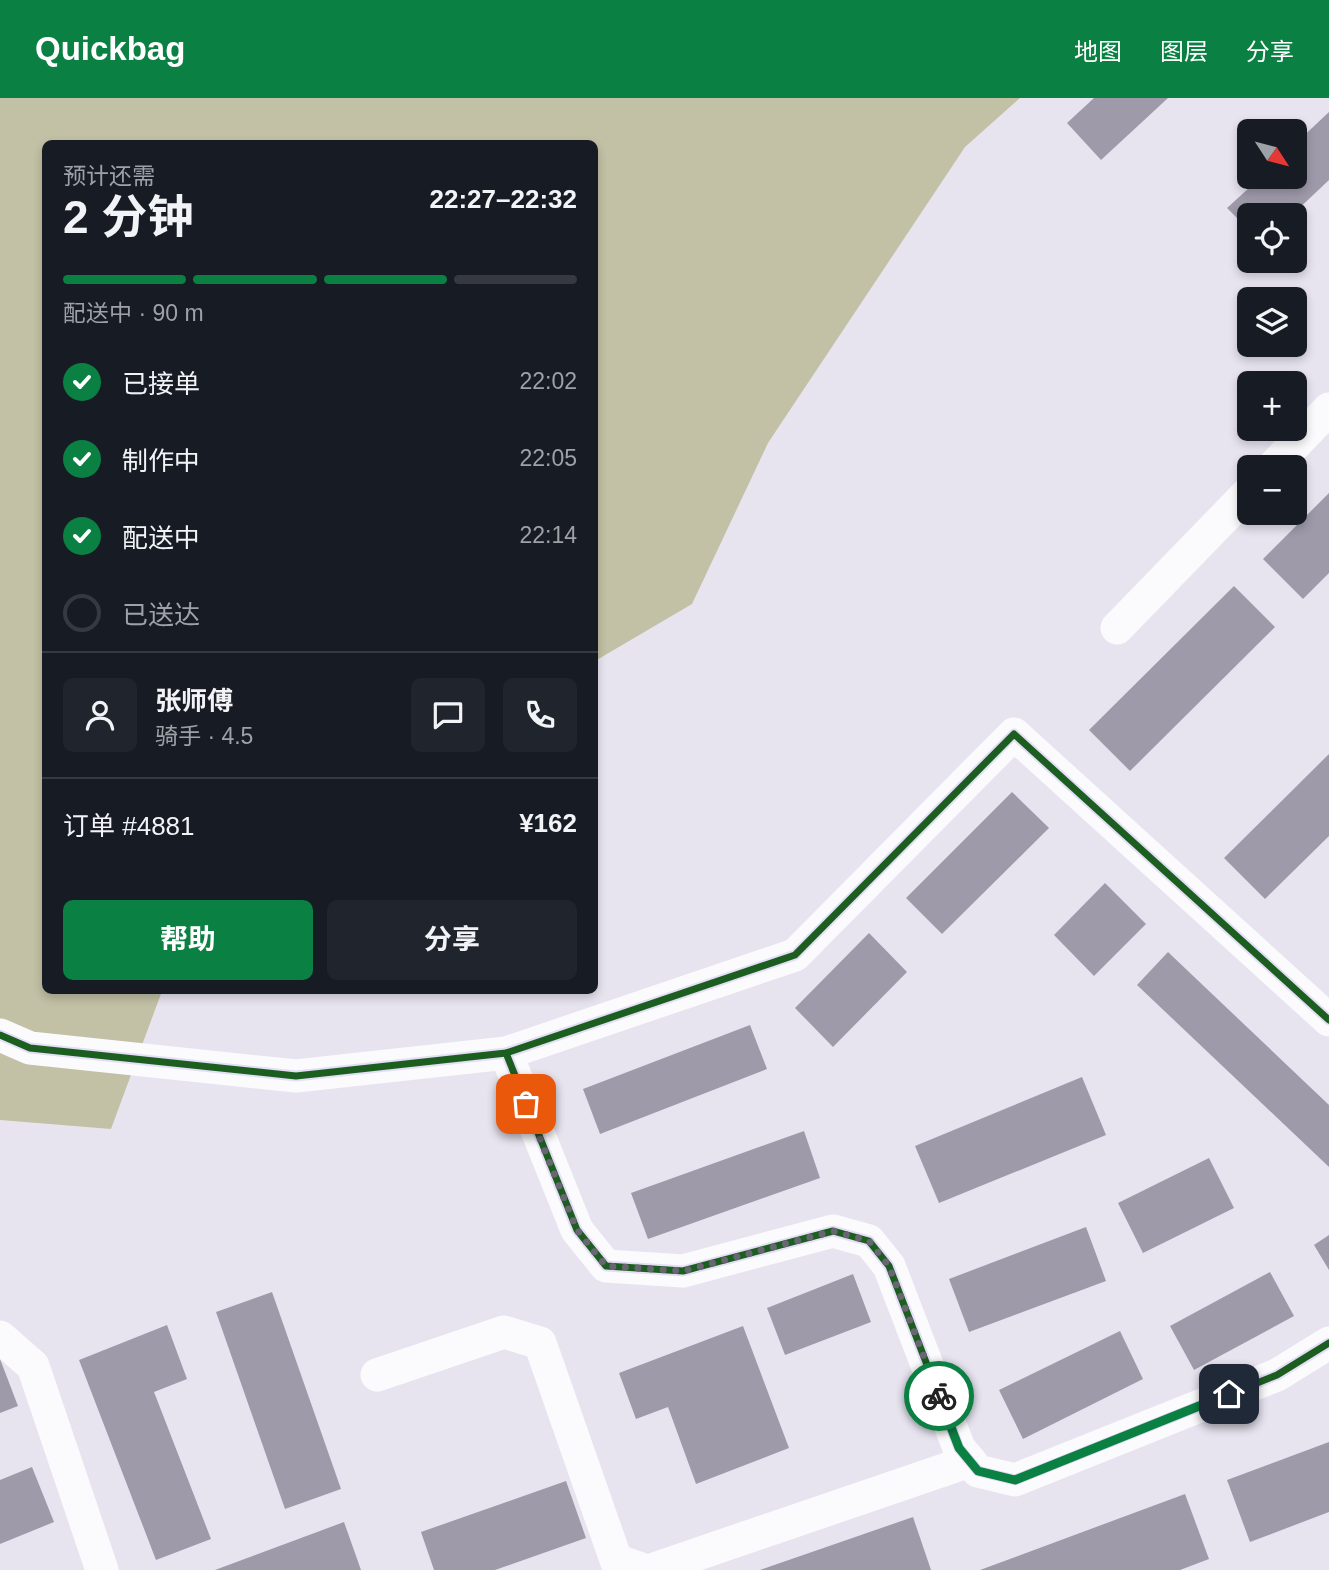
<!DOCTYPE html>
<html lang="zh">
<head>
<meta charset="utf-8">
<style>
  :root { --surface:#171b24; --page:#20242c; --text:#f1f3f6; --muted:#9ea1a6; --line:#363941; --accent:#0b8043 }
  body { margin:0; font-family:Helvetica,"Noto Sans SC",sans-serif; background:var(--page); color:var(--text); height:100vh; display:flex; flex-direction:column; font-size:26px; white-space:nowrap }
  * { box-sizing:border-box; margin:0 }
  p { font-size:23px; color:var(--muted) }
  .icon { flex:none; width:38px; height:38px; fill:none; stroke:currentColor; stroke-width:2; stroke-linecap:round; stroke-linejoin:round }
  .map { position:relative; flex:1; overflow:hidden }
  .sheet { position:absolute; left:42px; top:42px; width:556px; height:854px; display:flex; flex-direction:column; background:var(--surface); border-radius:10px; box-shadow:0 4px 10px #0003 }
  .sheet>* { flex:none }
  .needle { width:46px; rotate:126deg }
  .controls { position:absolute; left:1237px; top:21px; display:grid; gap:14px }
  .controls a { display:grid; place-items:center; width:70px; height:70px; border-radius:10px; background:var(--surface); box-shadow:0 4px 10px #0003; font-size:35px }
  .pin { position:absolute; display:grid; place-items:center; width:60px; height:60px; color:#fff; margin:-30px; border-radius:14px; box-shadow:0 4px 10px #0006 }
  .courier { position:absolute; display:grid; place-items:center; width:70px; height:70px; margin:-35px; border:5px solid #0b8043; border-radius:50%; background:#fff; color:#222; box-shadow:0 2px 9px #0007 }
  .summary em { font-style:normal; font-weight:700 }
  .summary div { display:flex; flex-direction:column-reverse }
  .summary { display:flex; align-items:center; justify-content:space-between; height:119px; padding:0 21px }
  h1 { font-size:46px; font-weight:700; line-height:52px }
  .bar { display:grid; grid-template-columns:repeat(4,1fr); gap:10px 7px; align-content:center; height:84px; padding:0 21px }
  .bar i { height:9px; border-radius:5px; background:var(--line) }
  .bar .active { background:var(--accent) }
  .bar p { grid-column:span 4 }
  .line { display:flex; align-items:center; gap:18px; padding:0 21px; border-top:2px solid var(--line) }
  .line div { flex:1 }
  .round { display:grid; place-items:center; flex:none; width:74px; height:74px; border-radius:10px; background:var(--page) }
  ol { padding:0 21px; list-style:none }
  li { display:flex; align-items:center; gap:21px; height:77px }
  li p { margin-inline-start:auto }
  li .icon { padding:7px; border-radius:50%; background:var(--accent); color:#fff; stroke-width:4 }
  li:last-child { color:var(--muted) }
  li i { width:38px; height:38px; border:4px solid var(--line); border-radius:50% }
  .cta { display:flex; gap:14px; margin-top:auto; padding:14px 21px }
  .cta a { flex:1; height:80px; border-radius:10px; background:var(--accent); color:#fff; font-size:28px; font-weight:700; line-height:80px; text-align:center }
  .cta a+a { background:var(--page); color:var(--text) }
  header { display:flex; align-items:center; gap:42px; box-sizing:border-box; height:98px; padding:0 35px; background:var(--accent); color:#fff }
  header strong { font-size:33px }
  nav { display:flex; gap:38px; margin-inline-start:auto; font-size:24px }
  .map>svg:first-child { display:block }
  .forest { fill:#c2c1a5 }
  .building { fill:#9f9aaa }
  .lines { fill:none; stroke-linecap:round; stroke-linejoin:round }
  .minor { stroke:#fbfbfd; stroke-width:33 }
  .cycleway-casing { stroke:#e4def6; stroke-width:11 }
  .cycleway { stroke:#1b5e20; stroke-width:7 }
  .done { stroke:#686670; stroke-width:7; stroke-dasharray:0 12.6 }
  .route { stroke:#0b8043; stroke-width:9 }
</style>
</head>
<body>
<header>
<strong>Quickbag</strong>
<nav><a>地图</a><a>图层</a><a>分享</a></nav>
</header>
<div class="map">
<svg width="1329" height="1472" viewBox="0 0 1329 1472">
  <rect width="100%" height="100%" fill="#e7e4f0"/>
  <polygon class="forest" points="0,0 1020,0 965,49 768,345 692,506 595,563 595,46 46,46 46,892 162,893 111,1031 0,1022"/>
  <g class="building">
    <polygon points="1094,0 1168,0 1101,62 1067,25"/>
    <polygon points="1329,14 1329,82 1292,117 1250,117 1250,133 1227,110 1261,79 1295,79 1295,46"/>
    <polygon points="1329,395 1329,475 1303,501 1263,461"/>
    <polygon points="1234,488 1275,529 1130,673 1089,632"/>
    <polygon points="1329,656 1329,738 1265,801 1224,760"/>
    <polygon points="1012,694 1049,730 942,836 906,800"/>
    <polygon points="1105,785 1146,826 1094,878 1054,837"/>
    <polygon points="869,835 907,874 833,949 795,910"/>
    <polygon points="1168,854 1329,1007 1329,1069 1137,887"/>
    <polygon points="750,927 767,971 600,1036 583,991"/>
    <polygon points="1082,979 1106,1037 939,1105 915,1048"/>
    <polygon points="804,1033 820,1080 648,1141 631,1095"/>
    <polygon points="1209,1060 1234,1110 1143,1155 1118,1105"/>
    <polygon points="1086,1129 1106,1183 969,1234 949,1181"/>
    <polygon points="1329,1137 1329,1172 1314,1147"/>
    <polygon points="1270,1174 1294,1218 1194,1272 1170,1228"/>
    <polygon points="853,1176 871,1224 785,1257 767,1210"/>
    <polygon points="272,1194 341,1391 285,1411 216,1214"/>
    <polygon points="167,1227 187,1281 154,1294 211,1441 156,1462 79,1262"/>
    <polygon points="743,1228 789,1350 696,1386 668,1309 636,1321 619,1275"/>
    <polygon points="1120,1233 1143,1281 1023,1341 999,1292"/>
    <polygon points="0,1261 18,1308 0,1315"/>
    <polygon points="1329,1344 1329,1414 1250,1444 1227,1382"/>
    <polygon points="32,1369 54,1424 0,1446 0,1382"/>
    <polygon points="566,1383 586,1440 495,1472 434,1472 421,1434"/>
    <polygon points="1185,1396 1209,1461 1180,1472 980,1472"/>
    <polygon points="913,1419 931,1472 760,1472"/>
    <polygon points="344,1424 361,1472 215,1472"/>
  </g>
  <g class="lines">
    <g class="minor">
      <polyline points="1273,369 1329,311"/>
      <polyline points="1117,530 1250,393"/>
      <polyline points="0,937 30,950 296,978 506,955 795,857 1014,636 1329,922"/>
      <polyline points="506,955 577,1132 606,1168 683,1173 833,1133 869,1143 889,1168 959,1350 978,1373 1015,1382 1277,1277 1329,1245"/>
      <polyline points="0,1239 33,1268 102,1472"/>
      <polyline points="377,1277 504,1234 540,1245 616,1462 644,1472"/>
      <polyline points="651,1472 970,1363"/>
    </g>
    <defs>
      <g id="cycleway">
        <polyline points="0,937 30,950 296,978 506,955 795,857 1014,636 1329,922"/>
        <polyline points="506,955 577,1132 606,1168 683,1173 833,1133 869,1143 889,1168 959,1350 978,1373 1015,1382 1277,1277 1329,1245"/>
      </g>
    </defs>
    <use href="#cycleway" class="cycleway-casing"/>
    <use href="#cycleway" class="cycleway"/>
  </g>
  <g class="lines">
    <polyline class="done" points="526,1006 577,1132 606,1168 683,1173 833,1133 869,1143 889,1168 939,1298"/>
    <polyline class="route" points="939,1298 959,1350 978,1373 1015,1382 1229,1296"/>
  </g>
</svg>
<div class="controls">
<a><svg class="needle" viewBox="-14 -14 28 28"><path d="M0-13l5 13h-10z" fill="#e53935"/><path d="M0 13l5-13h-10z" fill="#9ea1a6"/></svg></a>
<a><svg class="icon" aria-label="locate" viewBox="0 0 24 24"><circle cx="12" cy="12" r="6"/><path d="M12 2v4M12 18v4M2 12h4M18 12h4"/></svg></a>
<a><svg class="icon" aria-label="layers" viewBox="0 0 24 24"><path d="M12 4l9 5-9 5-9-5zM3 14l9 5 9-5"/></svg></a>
<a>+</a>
<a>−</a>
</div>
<div class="pin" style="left:526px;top:1006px;background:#ea580c"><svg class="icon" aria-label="bag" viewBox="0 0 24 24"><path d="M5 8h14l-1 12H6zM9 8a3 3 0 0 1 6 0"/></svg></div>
<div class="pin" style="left:1229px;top:1296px;background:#1f2937"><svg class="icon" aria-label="home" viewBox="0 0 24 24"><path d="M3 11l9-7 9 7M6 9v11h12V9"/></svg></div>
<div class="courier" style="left:939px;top:1298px"><svg class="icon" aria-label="bike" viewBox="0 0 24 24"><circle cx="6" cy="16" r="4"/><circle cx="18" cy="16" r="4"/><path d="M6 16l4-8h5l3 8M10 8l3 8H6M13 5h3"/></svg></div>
<section class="sheet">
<div class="summary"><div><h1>2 分钟</h1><p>预计还需</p></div><em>22:27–22:32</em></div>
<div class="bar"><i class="active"></i><i class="active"></i><i class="active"></i><i></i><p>配送中 · 90 m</p></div>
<ol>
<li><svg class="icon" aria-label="check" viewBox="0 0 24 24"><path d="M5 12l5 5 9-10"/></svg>已接单<p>22:02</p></li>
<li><svg class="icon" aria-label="check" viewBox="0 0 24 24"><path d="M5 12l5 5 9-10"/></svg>制作中<p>22:05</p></li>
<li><svg class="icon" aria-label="check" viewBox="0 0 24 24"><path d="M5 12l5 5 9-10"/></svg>配送中<p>22:14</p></li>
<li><i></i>已送达</li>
</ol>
<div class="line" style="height:126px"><a class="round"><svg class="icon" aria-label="person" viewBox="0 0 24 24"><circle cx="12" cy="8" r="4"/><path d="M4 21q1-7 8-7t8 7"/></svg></a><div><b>张师傅</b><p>骑手 · 4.5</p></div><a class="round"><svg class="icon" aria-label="chat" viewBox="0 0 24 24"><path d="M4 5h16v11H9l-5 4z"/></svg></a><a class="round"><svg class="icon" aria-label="phone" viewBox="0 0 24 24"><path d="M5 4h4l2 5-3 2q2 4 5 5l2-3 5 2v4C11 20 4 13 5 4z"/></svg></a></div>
<div class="line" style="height:91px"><div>订单 #4881</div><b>¥162</b></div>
<div class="cta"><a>帮助</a><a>分享</a></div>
</section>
</div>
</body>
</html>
